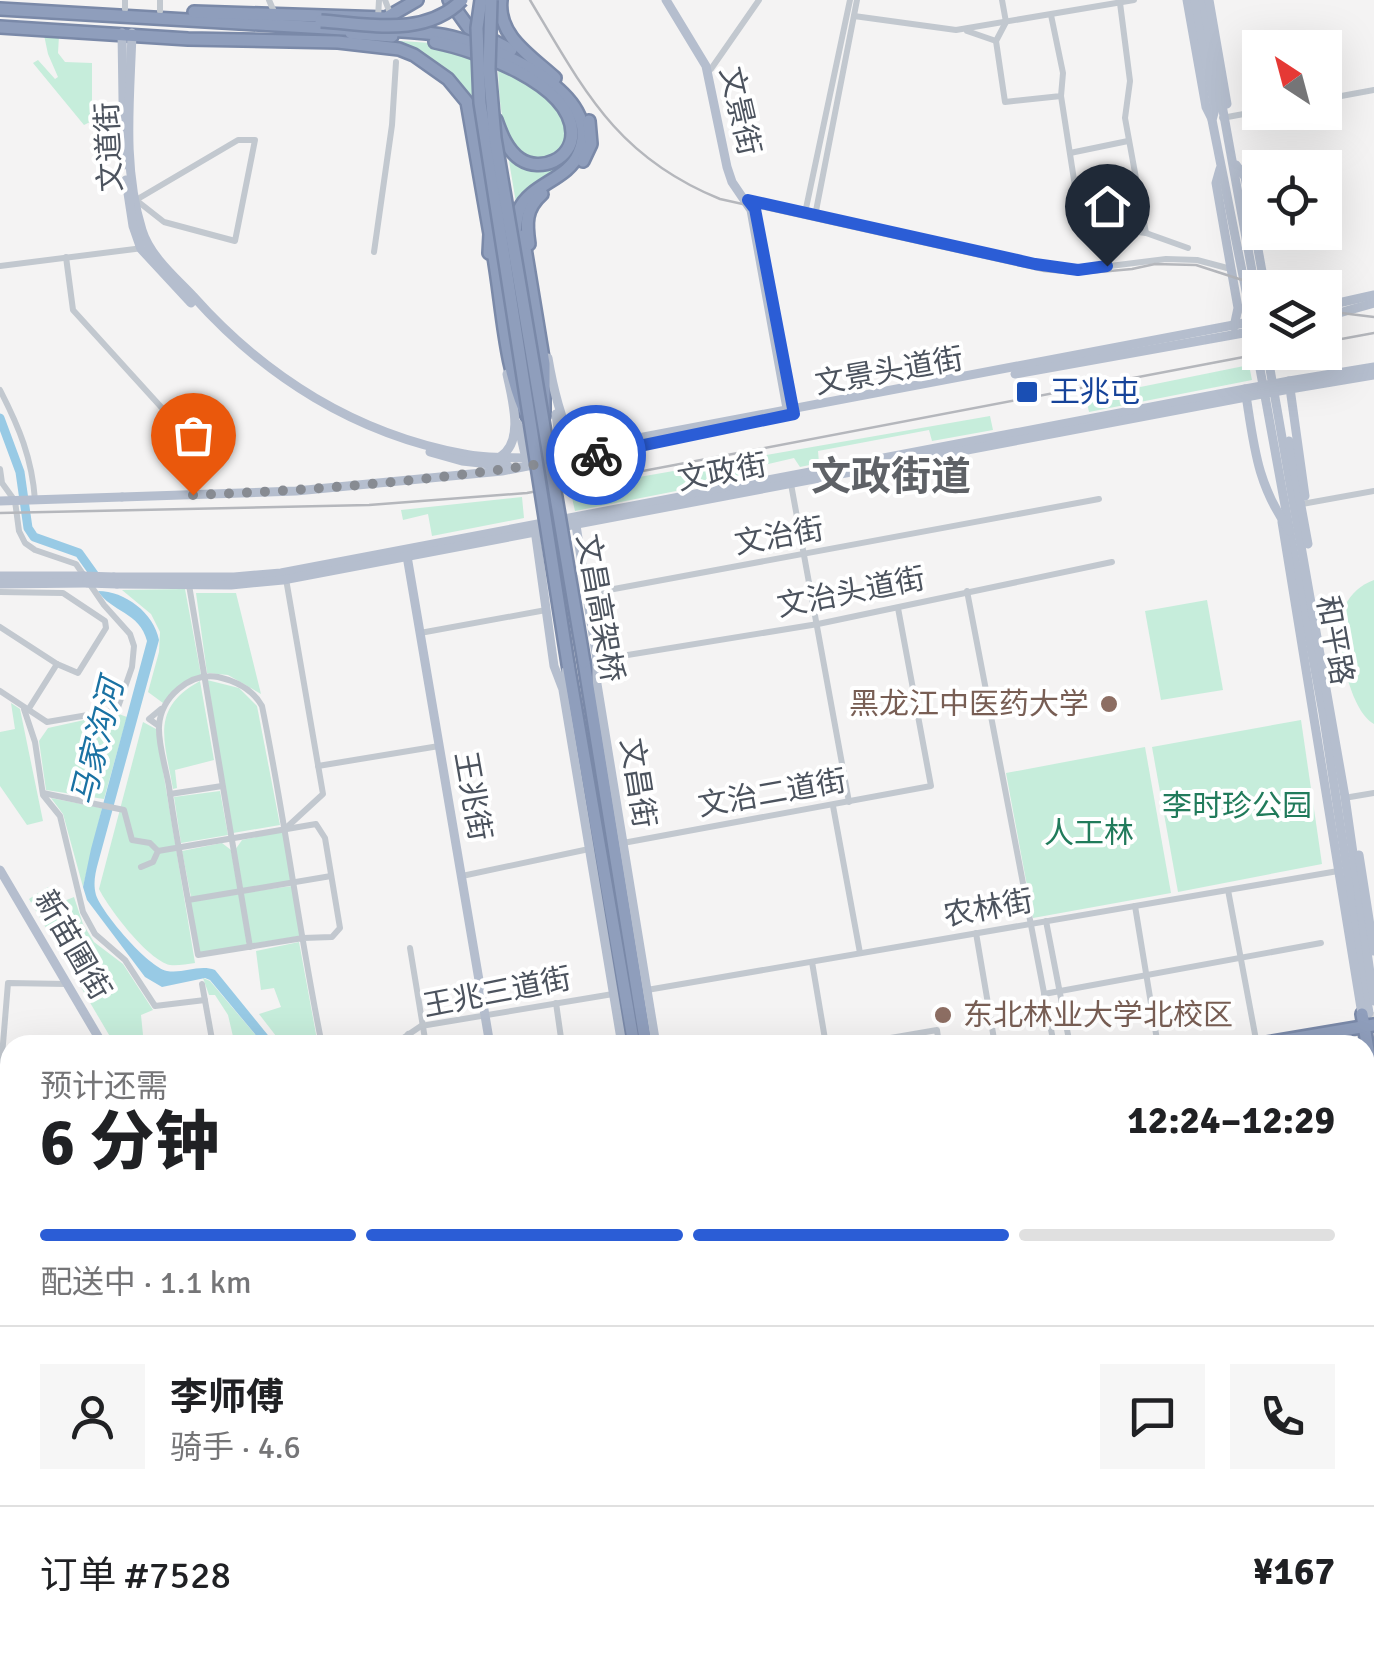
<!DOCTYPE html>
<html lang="zh">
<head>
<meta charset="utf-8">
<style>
  :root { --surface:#fff; --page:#f6f6f6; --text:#202124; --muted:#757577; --line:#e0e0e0; --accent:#2b5dd6 }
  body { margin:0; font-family:Signika,"Noto Sans SC",sans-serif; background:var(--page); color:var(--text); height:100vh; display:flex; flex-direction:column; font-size:38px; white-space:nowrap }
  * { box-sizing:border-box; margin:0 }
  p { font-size:32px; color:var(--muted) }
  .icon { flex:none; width:55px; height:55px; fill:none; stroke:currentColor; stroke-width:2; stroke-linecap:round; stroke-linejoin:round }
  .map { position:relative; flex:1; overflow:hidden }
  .panel { position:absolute; left:0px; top:1035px; width:1375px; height:622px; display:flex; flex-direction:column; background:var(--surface); border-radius:30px 30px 0 0; box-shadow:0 10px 40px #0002 }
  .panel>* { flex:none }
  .needle { width:65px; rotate:324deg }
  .fabs { position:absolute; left:1242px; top:30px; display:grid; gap:20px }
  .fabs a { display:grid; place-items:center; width:100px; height:100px; border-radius:0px; background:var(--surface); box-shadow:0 10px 40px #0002; font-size:50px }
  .pin { position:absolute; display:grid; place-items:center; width:85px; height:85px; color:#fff; margin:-102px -42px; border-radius:50% 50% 50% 0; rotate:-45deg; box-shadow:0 0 10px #0007 }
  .pin .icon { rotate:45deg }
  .courier { position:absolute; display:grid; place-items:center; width:100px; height:100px; margin:-50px; border:8px solid #2b5dd6; border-radius:50%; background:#fff; color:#222; box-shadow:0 2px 12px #0007 }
  .headline em { font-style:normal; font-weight:800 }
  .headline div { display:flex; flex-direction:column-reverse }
  .headline { display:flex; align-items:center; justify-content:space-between; height:170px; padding:0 40px }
  h1 { font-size:65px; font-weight:800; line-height:75px }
  .bar { display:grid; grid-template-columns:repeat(4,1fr); gap:15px 10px; align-content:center; height:120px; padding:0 40px }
  .bar i { height:12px; border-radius:8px; background:var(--line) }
  .bar .selected { background:var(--accent) }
  .bar p { grid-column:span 4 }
  .line { display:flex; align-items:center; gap:25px; padding:0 40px; border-top:2px solid var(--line) }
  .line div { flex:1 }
  .round { display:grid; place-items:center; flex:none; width:105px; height:105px; border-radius:0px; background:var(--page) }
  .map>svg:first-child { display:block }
  .green { fill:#c6eddb }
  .water { fill:#98cae5 }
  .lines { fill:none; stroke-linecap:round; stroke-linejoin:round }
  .river { stroke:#98cae5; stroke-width:9 }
  .minor-tunnel { stroke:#d2d3d5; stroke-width:6; stroke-dasharray:6 3; stroke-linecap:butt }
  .highway-tunnel { stroke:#d2d3d5; stroke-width:11; stroke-dasharray:11 5.5; stroke-linecap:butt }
  .highway-casing { stroke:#7a89a8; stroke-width:16 }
  .minor { stroke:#c2c8cf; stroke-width:6 }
  .major { stroke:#b5bece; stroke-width:9 }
  .highway { stroke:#8f9ebc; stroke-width:11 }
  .rail { stroke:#b5b7bc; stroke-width:2.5 }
  .highway-bridge-casing { stroke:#7a89a8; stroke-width:16; stroke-linecap:butt }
  .major-bridge { stroke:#b5bece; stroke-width:9 }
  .highway-bridge { stroke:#8f9ebc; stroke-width:11 }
  .done { stroke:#878b92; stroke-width:10; stroke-dasharray:0 18 }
  .route { stroke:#2b5dd6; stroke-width:12 }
  .transit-dot { fill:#1a4fb4; stroke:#fff; stroke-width:4 }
  .education-dot { fill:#8d6e63; stroke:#fff; stroke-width:4 }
  .labels { text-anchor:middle; stroke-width:8; stroke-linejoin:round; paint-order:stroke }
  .street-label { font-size:30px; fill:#4c535e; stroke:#fff }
  .transit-label { font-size:30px; fill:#164399; stroke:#fff; text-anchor:start }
  .education-label { font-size:30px; fill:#785e54; stroke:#fff; text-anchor:end }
  .park-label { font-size:30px; fill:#217b5b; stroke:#fff }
  .water-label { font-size:32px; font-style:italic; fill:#1a72a3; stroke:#fff }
  .district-label { font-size:40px; font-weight:bold; fill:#5f6267; stroke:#fff }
</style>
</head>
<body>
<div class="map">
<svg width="1374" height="1656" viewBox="0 0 1374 1656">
  <rect width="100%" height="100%" fill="#f4f3f3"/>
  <g class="green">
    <polygon points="44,35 59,36 58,53 65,62 92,63 92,121 84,125 33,63 38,60 55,79 58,77 48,54"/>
    <path d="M356,38L431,43L473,55L479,118C459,63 411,42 356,38Z"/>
    <path d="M498,64L523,77L561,110L569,133C563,147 559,157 543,159C499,165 499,94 498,64Z"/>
    <polygon points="580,137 571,160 516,203 508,155 535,169"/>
    <polygon points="1249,365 1252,380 1089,412 1086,398"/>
    <polygon points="990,416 993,430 932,441 929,430 818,451 819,463 800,467 794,458 751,468 747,477 575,511 570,489"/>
    <polygon points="522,497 524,518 432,536 428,514 403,520 401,510"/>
    <path d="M1374,580V724C1348,710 1333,632 1345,606C1351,593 1361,585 1374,580Z"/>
    <polygon points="185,589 201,675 172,693 163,703 148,692 159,652 160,632 151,614 122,590"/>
    <polygon points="196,593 236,593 261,694 228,675 207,673"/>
    <polygon points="1207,600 1223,690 1161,700 1145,611"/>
    <polygon points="207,680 239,688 257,706 280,825 233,833"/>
    <path d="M200,681L214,760L175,770L177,788L173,789C165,741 149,709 200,681Z"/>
    <polygon points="11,703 20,709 43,821 27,825 0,786 0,732 15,729"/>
    <polygon points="116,713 127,717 104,799 46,790 39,741 48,728"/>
    <polygon points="1301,720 1322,864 1178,892 1152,747"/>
    <path d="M143,722L156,729L195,963C187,964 177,966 170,965C148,960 109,909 99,889Z"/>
    <polygon points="1145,747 1171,893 1033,918 1006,773"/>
    <polygon points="220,791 228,835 181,843 174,797"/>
    <polygon points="51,798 102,808 83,887 63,814"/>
    <polygon points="284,831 291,881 243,890 235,850 242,840"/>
    <polygon points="222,843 231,850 238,890 191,897 182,851"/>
    <polygon points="292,886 300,936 251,944 242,893"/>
    <polygon points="48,887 59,903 74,897 83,924 94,942 123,964 153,1010 141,1015 144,1045 115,1045 29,899"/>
    <polygon points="239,894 247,945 200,953 190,902"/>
    <polygon points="299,942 318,1045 283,1045 259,1014 281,1007 274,988 261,990 256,951"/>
    <polygon points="203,978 210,981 264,1045 235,1045 228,1015 215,995 209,995"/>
    <polygon points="48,1648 123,1648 125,1656 49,1656"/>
    <polygon points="435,1648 607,1648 609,1656 437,1656"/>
    <polygon points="785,1648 873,1648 875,1656 798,1656"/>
  </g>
  <path class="water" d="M98,591C125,591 154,613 159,640L98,863C95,874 93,884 96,895C102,913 148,967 167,971C183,974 199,964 215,970L276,1045H264L210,980L205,978L162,987L145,977L87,900L83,887L91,849L147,641C140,612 111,612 98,591Z"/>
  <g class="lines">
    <polyline class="river" points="0,418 20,472 28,528 34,537 79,553 99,581"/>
    <polyline class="minor-tunnel" points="1243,307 1249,337"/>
    <polyline class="highway-tunnel" points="1369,1013 1374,1037"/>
    <defs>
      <g id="highway">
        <polyline points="449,0 469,28 511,50"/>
        <path d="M501,0C497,36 531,56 555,78"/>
        <polyline points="0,9 360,30"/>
        <polyline points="194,12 386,18 417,0"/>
        <polyline points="0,27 188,39 338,42 399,49 414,55 448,79 467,102 490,234 489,253"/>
        <path d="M384,30C407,31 430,32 452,37C496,48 606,93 579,153C568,180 530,184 519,210C515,219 516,231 514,241"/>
        <polyline points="351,33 392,36"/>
        <path d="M435,42C475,50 571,83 572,133C572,159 541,173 520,159C507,150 501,134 496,120"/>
        <polyline points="583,161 591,144 589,121"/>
        <polyline points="523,236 544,364 544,416"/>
        <path d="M529,244C526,224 525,209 542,194"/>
        <path d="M492,246C503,303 503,366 528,418"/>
        <polyline points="584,662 646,1045"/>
        <polyline points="568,664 634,1045"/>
        <polyline points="1362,1014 1374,1085"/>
        <polyline points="1255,1045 1374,1025"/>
        <polyline points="0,1257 10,1255"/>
        <polyline points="0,1269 10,1267"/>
        <polyline points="0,1292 10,1288"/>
        <polyline points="731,1648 732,1656"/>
        <polyline points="740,1648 741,1656"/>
      </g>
    </defs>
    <use href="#highway" class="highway-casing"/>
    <g class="minor">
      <polyline points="269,0 275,14"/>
      <polyline points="385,0 390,13"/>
      <polyline points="1002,0 1006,22 996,41 1005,102 1061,96 1063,73 1051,15"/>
      <polyline points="1120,3 1130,81 1125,118 1146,233"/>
      <polyline points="125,9 125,0"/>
      <polyline points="160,11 160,0"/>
      <polyline points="854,16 956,30 1134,0"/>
      <polyline points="378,18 379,0"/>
      <polyline points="967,31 996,41"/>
      <polyline points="711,69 759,0"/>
      <polyline points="1061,96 1081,225 1146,233 1188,248"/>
      <polyline points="1325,99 1374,90"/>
      <polyline points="1222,118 1260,111"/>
      <polygon points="238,140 255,140 235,241 164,222 136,200"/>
      <polyline points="1070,153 1128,141"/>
      <polyline points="1075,188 1134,175"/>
      <polyline points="749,200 1035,264 1078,270 1166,259 1197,260 1231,269"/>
      <polyline points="805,213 850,0"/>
      <polyline points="815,216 857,0"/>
      <polyline points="374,252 392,125 396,62"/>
      <polyline points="66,257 73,310 191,440 193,495"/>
      <polyline points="0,266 143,248"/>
      <path d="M0,390C19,427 32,458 35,500"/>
      <polyline points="0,469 2,483 15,501 19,531 25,543 35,550 76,564 104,605 130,634 134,646 132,667 117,710 47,722 0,691"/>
      <polyline points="791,484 849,802"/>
      <polyline points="1302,504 1374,491"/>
      <polyline points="189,585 250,947"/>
      <polyline points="967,591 1054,1045"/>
      <polyline points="0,592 63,593 105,621 106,628 78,673 57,664 28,710"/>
      <polyline points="587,594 1099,499"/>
      <polyline points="0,627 57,664"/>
      <polyline points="420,633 546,610"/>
      <polyline points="597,660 818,624 1112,562"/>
      <polyline points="24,709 35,742 43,795 60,816 83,912 95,934 125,960 155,1006 205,1000"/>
      <polyline points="159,726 149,719 161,709"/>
      <polyline points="318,766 439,746"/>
      <polyline points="43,793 124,810 132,840 150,843 158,851 153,862 141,867"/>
      <polyline points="170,794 222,786"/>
      <polyline points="1350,797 1374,793"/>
      <polyline points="833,806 860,953"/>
      <polyline points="286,828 323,794 286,579"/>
      <polyline points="623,843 931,786 898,608"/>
      <path d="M158,851C211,842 263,833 316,824L325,838L340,928L332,937L303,938L198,955C188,899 177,844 169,787C166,768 158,745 159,726C161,697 190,672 218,677C236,681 253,690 262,706C285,818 299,932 322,1045"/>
      <polyline points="462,876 589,849"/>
      <polyline points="1228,890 1257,1045"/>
      <polyline points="188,900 331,876"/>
      <polyline points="1046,921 1070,1045"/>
      <polyline points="976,933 995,1045"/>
      <polyline points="410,948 426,1045"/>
      <polyline points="812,962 826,1045"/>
      <polyline points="202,984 213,1045"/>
      <polyline points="647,990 1338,871"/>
      <polyline points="1044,994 1321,943"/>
      <polyline points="556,1003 562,1045"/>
      <polyline points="408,1034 417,1045"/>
      <polyline points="328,1043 329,1045"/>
      <polyline points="393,1045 421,1026 613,994"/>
      <polyline points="850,1045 937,1030 939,1045"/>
      <polyline points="1126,1045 1157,1040 1135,906"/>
      <polyline points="0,1080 8,983 67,984"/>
      <polyline points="0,1110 10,1110"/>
      <polyline points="1365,1139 1374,1138"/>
      <polyline points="1365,1239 1374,1238"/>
      <polyline points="0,1368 10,1367"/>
      <polyline points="1365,1412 1374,1411"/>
      <polyline points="0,1421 10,1419"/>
      <polyline points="1365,1518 1374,1516"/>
      <polyline points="0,1562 4,1589"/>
      <polyline points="0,1590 10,1588"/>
      <polyline points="1365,1637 1370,1636 1374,1655"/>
      <polyline points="161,1648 162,1656"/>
      <polyline points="433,1648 435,1656"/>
      <polyline points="609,1648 611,1656"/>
      <polyline points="661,1648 662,1656"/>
      <polyline points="778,1648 791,1656"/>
      <polyline points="878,1648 880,1656"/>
      <polyline points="945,1648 946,1656"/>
      <polyline points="1060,1648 1062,1656"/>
      <polyline points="1123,1648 1124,1656"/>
      <polyline points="1207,1648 1209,1656"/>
      <polyline points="704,1649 716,1656"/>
      <polyline points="975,1656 1023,1648"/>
      <polyline points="1237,1656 1292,1648"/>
    </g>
    <g class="major">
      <polyline points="666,0 706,66 727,167 732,182 751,210 788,414"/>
      <polyline points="1187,0 1206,107 1212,119"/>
      <polyline points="1195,0 1215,109 1212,120 1249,306"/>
      <polyline points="1203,0 1258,304"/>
      <polyline points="1209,0 1227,104"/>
      <polyline points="122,33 124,165"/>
      <path d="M132,33C130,99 122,166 142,230C150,256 175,277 193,296C265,377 356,434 464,454C486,459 510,457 533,458L1260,320"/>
      <polyline points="1236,165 1245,177 1265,288"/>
      <polyline points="1220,169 1216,183 1238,308 1234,327"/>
      <polyline points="126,180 133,226 141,249 191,303"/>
      <polyline points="1325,306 1374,295"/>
      <polyline points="1325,317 1374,303"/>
      <polyline points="1254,336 1323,713 1369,1013"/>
      <polyline points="1267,352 1345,797 1374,1001"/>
      <path d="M548,358C553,388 559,414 572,442L582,445"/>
      <polyline points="1015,374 1260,330"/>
      <polyline points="1290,389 1374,375"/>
      <polyline points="556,414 561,453"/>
      <polyline points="518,424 527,463"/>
      <polyline points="1289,441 1308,544"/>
      <polyline points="430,452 462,461 508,466"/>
      <path d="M500,457C525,441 512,399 507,374"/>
      <polyline points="1305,496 1289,381 1374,367"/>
      <polyline points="122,497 296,491 502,471 754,422"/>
      <polyline points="575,519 597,660 597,684 656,1045"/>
      <polyline points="1282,522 1362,1014"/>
      <polyline points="535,530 554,666 562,687"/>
      <polyline points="407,556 490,1045"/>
      <polyline points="0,576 83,576"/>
      <path d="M114,577H234L281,573L1245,389C1254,445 1256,484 1290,531"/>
      <polyline points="0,584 87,583"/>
      <polyline points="117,584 231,585 283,580 1246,397"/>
      <polyline points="566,671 563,690 622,1045"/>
      <polyline points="1359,855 1374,951"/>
      <polyline points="0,870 103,1045"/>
      <polyline points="270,1648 271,1656"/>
      <polyline points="716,1648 717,1656"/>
      <polyline points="757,1648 759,1656"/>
    </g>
    <use href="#highway" class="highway"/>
    <g class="rail">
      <path d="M530,0C585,92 617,157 720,199L1044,271L1077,274L1132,269L1155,264L1196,265L1267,288"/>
      <polyline points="1325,311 1374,317"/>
      <polyline points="1325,342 1374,333"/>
      <polyline points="0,513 369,505 527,493 1270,352"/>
    </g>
    <defs>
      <g id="highway-bridge">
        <polyline points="481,0 477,28 480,103 568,664"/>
        <polyline points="491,0 489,69 495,138 584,662"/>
        <path d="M321,21C368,24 425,38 462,0"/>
        <polyline points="1365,1064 1374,1065"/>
        <polyline points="1365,1072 1374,1074"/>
      </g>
    </defs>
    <use href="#highway-bridge" class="highway-bridge-casing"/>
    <g class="major-bridge">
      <polyline points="1245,389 1289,381"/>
      <polyline points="1246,397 1290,389"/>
      <polyline points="0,501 122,497"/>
      <polyline points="83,576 114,577"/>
      <polyline points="87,583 117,584"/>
    </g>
    <use href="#highway-bridge" class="highway-bridge"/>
  </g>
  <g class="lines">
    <path class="done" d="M193,495C328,490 463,478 596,455"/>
    <polyline class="route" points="596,455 794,414 755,209 748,200 1035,264 1078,270 1107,266"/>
  </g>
  <rect class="transit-dot" x="1015" y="380" width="24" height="24" rx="5"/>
  <g class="education-dot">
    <circle cx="1109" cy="704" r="10"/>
    <circle cx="943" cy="1015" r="10"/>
  </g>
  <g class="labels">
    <g class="street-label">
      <text transform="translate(740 111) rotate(77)" y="10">文景街</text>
      <text transform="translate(109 147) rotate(-93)" y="10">文道街</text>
      <text transform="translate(889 371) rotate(-10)" y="10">文景头道街</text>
      <text transform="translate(722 472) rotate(-10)" y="10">文政街</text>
      <text transform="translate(779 536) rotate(-10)" y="10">文治街</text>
      <text transform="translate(851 592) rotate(-11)" y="10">文治头道街</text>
      <text transform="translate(600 608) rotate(80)" y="10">文昌高架桥</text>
      <text transform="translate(1335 640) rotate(80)" y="10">和平路</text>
      <text transform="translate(638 783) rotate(81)" y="10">文昌街</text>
      <text transform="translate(772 793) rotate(-10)" y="10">文治二道街</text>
      <text transform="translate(473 796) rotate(80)" y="10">王兆街</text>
      <text transform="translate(988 908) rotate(-10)" y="10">农林街</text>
      <text transform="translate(73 945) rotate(60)" y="10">新苗圃街</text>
      <text transform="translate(497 992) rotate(-11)" y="10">王兆三道街</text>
    </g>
    <g class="transit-label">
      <text x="1050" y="402">王兆屯</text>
    </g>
    <g class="education-label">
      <text x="1089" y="714">黑龙江中医药大学</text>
      <text x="963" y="1025" text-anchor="start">东北林业大学北校区</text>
    </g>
    <g class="park-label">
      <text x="1237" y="816">李时珍公园</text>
      <text x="1089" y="843">人工林</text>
    </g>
    <g class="water-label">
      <text transform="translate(97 742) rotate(-76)" y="11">马家沟河</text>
    </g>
    <g class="district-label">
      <text x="891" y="490">文政街道</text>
    </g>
  </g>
</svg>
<div class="fabs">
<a><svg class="needle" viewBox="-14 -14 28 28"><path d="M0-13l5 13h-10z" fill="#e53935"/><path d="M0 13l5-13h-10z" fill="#757577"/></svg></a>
<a><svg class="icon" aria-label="locate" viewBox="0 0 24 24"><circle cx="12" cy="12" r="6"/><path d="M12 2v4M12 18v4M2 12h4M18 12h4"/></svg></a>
<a><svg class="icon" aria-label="layers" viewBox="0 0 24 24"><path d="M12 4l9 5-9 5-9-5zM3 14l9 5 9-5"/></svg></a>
</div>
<div class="pin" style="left:193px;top:495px;background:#ea580c"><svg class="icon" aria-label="bag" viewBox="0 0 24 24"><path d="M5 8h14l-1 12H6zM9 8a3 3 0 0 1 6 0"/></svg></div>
<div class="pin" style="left:1107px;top:266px;background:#1f2937"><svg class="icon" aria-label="home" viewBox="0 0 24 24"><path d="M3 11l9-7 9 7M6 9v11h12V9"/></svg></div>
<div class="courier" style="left:596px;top:455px"><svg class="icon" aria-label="bike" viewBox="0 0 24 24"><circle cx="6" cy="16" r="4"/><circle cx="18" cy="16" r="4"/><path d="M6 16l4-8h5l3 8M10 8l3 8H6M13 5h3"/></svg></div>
<section class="panel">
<div class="headline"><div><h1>6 分钟</h1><p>预计还需</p></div><em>12:24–12:29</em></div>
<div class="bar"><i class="selected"></i><i class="selected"></i><i class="selected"></i><i></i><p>配送中 · 1.1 km</p></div>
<div class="line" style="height:180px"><a class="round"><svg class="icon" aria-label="person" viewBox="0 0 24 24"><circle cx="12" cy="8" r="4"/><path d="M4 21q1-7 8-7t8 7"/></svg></a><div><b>李师傅</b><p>骑手 · 4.6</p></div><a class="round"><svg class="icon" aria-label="chat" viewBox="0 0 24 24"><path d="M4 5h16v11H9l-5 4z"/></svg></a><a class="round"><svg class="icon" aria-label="phone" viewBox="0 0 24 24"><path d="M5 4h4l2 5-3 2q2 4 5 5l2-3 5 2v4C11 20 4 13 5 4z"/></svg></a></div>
<div class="line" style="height:130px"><div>订单 #7528</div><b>¥167</b></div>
</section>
</div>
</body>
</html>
